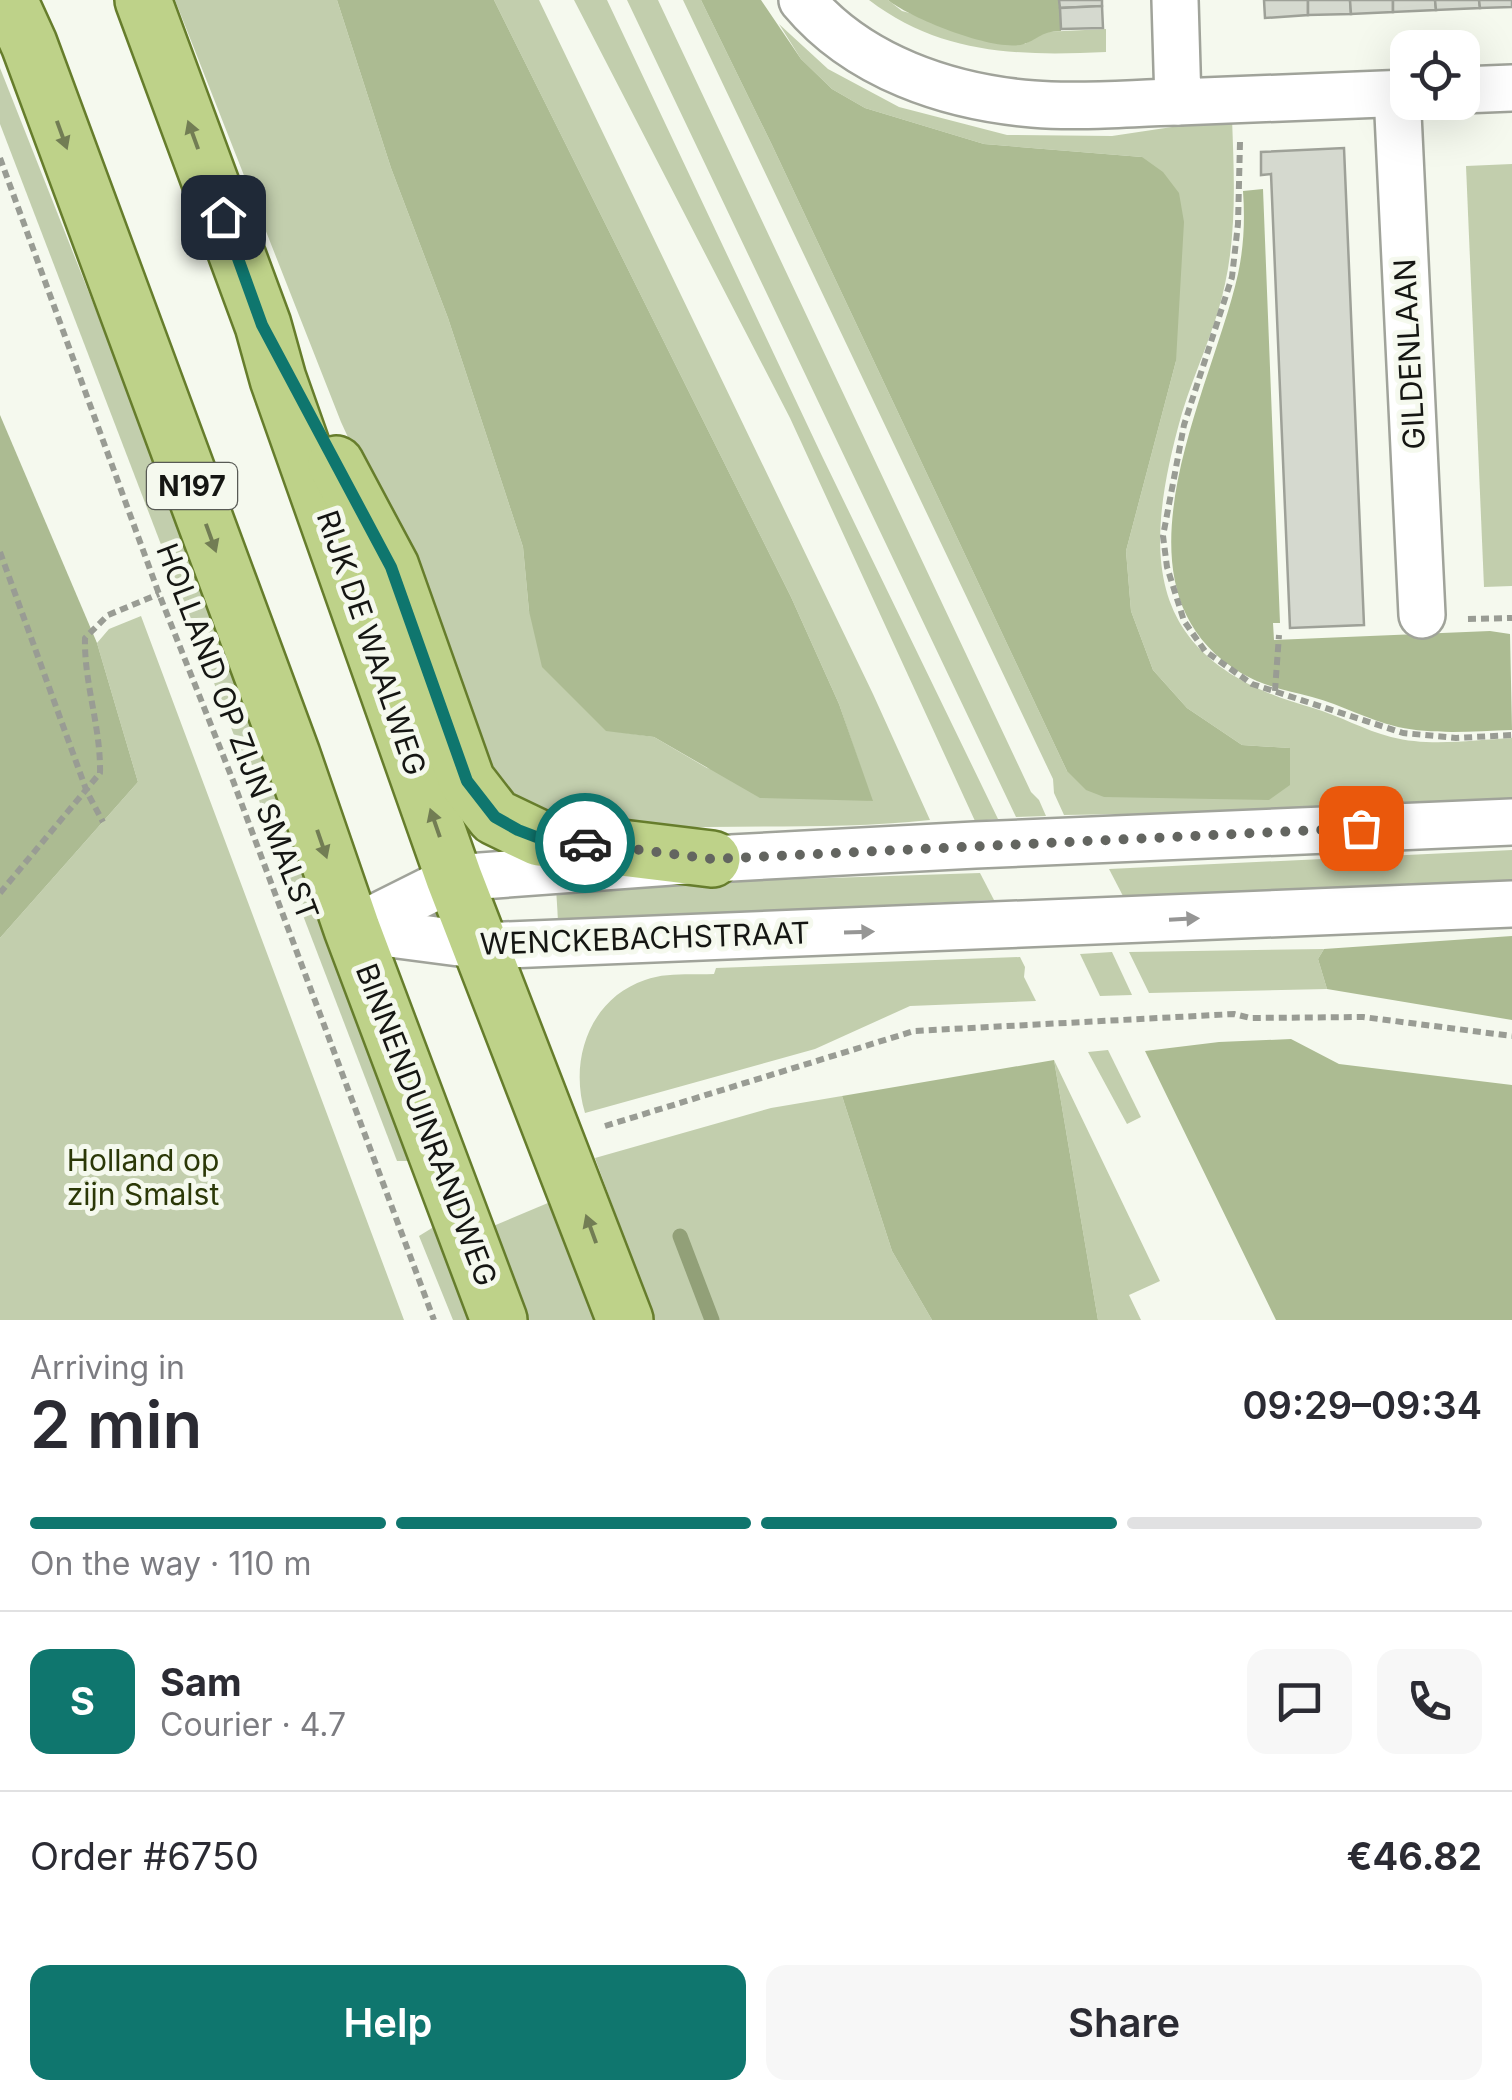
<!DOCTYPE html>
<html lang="en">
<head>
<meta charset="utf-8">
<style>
  :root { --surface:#fff; --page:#f7f7f7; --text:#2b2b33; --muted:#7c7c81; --line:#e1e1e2; --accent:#0f766e }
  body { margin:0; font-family:Inter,sans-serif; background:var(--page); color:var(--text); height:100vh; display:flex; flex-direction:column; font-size:38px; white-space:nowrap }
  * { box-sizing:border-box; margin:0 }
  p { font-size:32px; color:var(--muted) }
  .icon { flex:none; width:55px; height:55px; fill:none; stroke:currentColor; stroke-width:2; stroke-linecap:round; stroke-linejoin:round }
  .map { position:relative; height:1320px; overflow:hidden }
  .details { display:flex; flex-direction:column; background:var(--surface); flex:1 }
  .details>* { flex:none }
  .tools { position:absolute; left:1390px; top:30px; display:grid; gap:20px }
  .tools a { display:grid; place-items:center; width:90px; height:90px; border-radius:20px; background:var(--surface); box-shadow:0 10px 40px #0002; font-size:50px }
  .pin { position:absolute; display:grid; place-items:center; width:85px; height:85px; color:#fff; margin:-42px; border-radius:20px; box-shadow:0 5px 15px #0006 }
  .courier { position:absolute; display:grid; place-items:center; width:100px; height:100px; margin:-50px; border:8px solid #0f766e; border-radius:50%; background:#fff; color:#222; box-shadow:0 2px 12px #0007 }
  .head em { font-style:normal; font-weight:600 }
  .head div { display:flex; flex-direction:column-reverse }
  .head { display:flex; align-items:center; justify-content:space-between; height:170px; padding:0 30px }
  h1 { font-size:65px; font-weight:600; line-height:75px }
  .bar { display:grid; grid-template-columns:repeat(4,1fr); gap:15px 10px; align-content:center; height:120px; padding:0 30px }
  .bar i { height:12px; border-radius:8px; background:var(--line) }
  .bar .current { background:var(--accent) }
  .bar p { grid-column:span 4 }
  .line { display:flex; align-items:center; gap:25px; padding:0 30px; border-top:2px solid var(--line) }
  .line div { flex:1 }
  .round { display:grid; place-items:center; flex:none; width:105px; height:105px; border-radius:20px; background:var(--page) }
  .cta { display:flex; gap:20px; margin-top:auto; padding:20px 30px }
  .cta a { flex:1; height:115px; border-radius:20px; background:var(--accent); color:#fff; font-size:40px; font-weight:600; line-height:115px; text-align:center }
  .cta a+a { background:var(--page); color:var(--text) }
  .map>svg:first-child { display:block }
  .green { fill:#c2cead }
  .forest { fill:#acbb92 }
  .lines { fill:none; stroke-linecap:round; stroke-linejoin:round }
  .stream { stroke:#92a078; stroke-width:15 }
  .building { fill:#d5d9cf; stroke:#9ea198; stroke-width:2.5 }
  .minor-casing { stroke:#a0a39a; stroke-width:50 }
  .major-casing { stroke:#667d2c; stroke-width:60 }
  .path { stroke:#999c94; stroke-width:6; stroke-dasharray:8 5; stroke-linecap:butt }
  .minor { stroke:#fff; stroke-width:45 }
  .major { stroke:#bed289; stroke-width:55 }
  .oneway { fill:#727d54 }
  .oneway2 { fill:#969695 }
  .done { stroke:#636560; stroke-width:10; stroke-dasharray:0 18 }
  .route { stroke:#0f766e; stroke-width:12 }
  .labels { text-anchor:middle; stroke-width:10; stroke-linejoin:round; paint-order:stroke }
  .shield { fill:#f5f9ee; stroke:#585a55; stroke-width:2.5 }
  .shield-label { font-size:28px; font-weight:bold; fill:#151613 }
  .street-label { font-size:30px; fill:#151613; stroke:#f5f9ee }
  .park-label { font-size:30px; fill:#2b3807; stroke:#f5f9ee }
</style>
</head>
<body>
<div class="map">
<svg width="1512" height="1320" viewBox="0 0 1512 1320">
  <rect width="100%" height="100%" fill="#f5f9ee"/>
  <g class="green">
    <path d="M175,0H337L391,168L448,318L523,547L529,611L606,730L654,737L707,768L872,801L839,704L791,597L494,0H539L873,694L930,820C855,828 781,826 706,827C674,828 637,836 605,831C565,825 526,805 495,778L407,566L341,422Z"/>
    <polygon points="574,0 607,0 822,456 998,819 975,821 790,418"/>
    <polygon points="627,0 658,0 1031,792 1039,800 1046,816 1016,817"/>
    <path d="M683,0H701L772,145L1067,771L1289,766L1290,748L1242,745L1187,708L1153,670L1131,611L1126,551L1176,361L1142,157L984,144L865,108L832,89L801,59L779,24L828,69L899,107L1007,135L1112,136L1232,118C1234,174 1237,229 1225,284C1216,328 1195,370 1182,413C1140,562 1146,662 1313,708C1340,716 1364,730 1391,737C1429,747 1473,740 1512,738V804L1317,811L1064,815L1054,793L1053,779Z"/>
    <path d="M869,0H888L902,11L1025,44L1043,32L1106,29V52C1020,56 941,55 869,0Z"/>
    <polygon points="0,68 178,518 421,1161 397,1161 0,124"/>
    <polygon points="1512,164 1512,586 1484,587 1466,166"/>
    <polygon points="141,616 404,1320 0,1320 0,938 138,782 97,643 109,629"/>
    <polygon points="1512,850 1512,880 1123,896 1109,869"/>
    <polygon points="980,873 994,900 558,921 556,887"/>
    <polygon points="1324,949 1318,959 1327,989 1149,993 1129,952"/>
    <polygon points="1112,952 1132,995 1100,996 1080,954"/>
    <path d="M1020,957L1025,967L1024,977L1036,1001L910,1006L815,1049L585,1113C569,1061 589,999 645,980C666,972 692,975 714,974L716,968Z"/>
    <polygon points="1108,1050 1141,1117 1127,1124 1088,1052"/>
    <polygon points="1054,1060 1160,1281 1129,1295 1141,1320 1098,1320"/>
    <polygon points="842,1096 892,1251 932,1320 655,1320 595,1158 771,1108"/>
    <polygon points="555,1200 598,1320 515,1320 479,1232"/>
    <polygon points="437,1210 483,1320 453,1320 419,1236 432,1228 431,1218"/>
  </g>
  <g class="forest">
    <polygon points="337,0 494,0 791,597 839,704 873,801 760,798 654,737 606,731 542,667 529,611 523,547 448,318 391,168"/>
    <polygon points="701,0 761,0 801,59 832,89 865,108 984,144 1142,157 1163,172 1179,193 1184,222 1176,361 1126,551 1131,611 1153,670 1187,708 1242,745 1290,748 1290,785 1269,800 1104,797 1086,790 1067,771 772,145"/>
    <path d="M888,0H1059L1061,31C1039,32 1041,38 1024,44C996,53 910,18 888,0Z"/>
    <path d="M1263,189L1280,623H1273L1274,640L1490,631L1510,634L1512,730C1475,731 1434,735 1398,727C1368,720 1342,705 1312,697C1288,691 1263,686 1241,673C1100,588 1212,391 1238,274C1244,246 1245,219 1243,191Z"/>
    <polygon points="0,415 97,643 138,782 0,938"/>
    <polygon points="1512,936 1512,1020 1327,989 1318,959 1324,949"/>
    <polygon points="1291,1039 1339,1064 1512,1085 1512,1320 1276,1320 1145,1051 1219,1042"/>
    <polygon points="1054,1060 1098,1320 932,1320 892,1251 842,1096"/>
  </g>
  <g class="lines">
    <polyline class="stream" points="680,1236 712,1320"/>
  </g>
  <g class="building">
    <polygon points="1059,0 1102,0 1102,6 1060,8"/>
    <polygon points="1264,0 1308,0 1308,15 1265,18"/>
    <polygon points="1308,0 1350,0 1351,14 1308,15"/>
    <polygon points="1350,0 1393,0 1393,12 1351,14"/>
    <polygon points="1393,0 1435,0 1436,10 1393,12"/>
    <polygon points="1435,0 1479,0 1480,8 1436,10"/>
    <polygon points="1479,0 1512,0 1512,7 1480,8"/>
    <polygon points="1102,6 1103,28 1061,29 1060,8"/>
    <polygon points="1344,148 1364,625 1290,628 1271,174 1261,175 1261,152"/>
  </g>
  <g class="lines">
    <defs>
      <g id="minor">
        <path d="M802,0C858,67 948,97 1033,104C1080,108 1130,103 1178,102"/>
        <polyline points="1175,0 1178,102 1408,93"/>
        <polyline points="1462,90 1512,88"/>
        <polyline points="1397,93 1422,615"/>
        <polyline points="352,929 454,878 712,859 975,845 1512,822"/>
        <polyline points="352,929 482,946 1512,904"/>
      </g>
      <g id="major">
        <polyline points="9,0 29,44 292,755 352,929 499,1320"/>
        <polyline points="143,0 263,325 278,379 454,878 625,1320"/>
        <polyline points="336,464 391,567 467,781 495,817 539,838 712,859"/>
      </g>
    </defs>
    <use href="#minor" class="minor-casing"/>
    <use href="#major" class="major-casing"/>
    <g class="path">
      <polyline points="1240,142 1238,224 1232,277 1184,425 1163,536 1167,567 1184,621 1205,651 1252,684 1403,733 1456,738 1512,735"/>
      <polyline points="0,158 159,594 232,778 434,1320"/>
      <polyline points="0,552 87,792 103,822"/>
      <polyline points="1468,619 1512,618"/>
      <polyline points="1275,691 1279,635"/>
      <path d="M0,893L100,773C101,727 84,684 85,638L108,615L159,594"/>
      <polyline points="605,1126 914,1031 1234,1014 1250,1018 1363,1017 1512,1036"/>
    </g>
    <use href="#minor" class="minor"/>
    <use href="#major" class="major"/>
  </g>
  <defs><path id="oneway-solid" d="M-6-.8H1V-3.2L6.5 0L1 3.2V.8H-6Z" transform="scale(2.5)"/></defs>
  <g class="oneway">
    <use href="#oneway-solid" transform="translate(62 135) rotate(70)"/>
    <use href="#oneway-solid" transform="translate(193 135) rotate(-110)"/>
    <use href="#oneway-solid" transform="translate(211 538) rotate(70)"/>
    <use href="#oneway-solid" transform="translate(435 823) rotate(-109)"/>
    <use href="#oneway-solid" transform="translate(322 844) rotate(71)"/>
    <use href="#oneway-solid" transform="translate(591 1229) rotate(-110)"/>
  </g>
  <g class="oneway2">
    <use href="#oneway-solid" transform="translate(1184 919) rotate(-3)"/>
    <use href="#oneway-solid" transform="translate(859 932) rotate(-2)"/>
  </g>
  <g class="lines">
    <polyline class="done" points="585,843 712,859 1361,828"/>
    <polyline class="route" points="223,217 262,325 391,567 467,781 495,817 518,830 539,838 585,843"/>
  </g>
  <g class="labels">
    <rect class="shield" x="147" y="463" width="90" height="46" rx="8"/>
    <g class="shield-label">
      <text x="192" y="496">N197</text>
    </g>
    <g class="street-label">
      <text transform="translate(1410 354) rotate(-93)" y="10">GILDENLAAN</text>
      <text transform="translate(371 643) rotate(71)" y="10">RIJK DE WAALWEG</text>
      <text transform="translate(237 732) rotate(69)" y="10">HOLLAND OP ZIJN SMALST</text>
      <text transform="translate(645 939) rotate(-2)" y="10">WENCKEBACHSTRAAT</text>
      <text transform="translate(426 1125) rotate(69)" y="10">BINNENDUINRANDWEG</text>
    </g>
    <g class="park-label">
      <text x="143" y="1171">Holland op<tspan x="143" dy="34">zijn Smalst</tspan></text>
    </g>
  </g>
</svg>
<div class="tools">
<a><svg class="icon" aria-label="locate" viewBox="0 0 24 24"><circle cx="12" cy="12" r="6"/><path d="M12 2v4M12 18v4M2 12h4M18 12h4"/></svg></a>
</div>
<div class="pin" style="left:1361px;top:828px;background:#ea580c"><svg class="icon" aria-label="bag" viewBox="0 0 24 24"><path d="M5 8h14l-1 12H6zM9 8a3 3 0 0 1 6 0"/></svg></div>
<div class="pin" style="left:223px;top:217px;background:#1f2937"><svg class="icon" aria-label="home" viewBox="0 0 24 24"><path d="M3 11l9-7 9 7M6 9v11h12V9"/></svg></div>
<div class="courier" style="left:585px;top:843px"><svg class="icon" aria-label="car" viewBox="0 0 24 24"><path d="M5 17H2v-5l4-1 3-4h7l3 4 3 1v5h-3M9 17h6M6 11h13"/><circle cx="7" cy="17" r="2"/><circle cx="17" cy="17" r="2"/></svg></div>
</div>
<section class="details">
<div class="head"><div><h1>2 min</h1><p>Arriving in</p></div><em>09:29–09:34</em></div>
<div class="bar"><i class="current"></i><i class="current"></i><i class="current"></i><i></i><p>On the way · 110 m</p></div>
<div class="line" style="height:180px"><b class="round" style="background:var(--accent);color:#fff">S</b><div><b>Sam</b><p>Courier · 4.7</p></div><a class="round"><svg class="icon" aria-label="chat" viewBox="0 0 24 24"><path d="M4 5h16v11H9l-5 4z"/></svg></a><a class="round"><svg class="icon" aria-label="phone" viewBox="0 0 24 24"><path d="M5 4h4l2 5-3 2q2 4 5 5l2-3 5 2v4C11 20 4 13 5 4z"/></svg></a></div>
<div class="line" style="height:130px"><div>Order #6750</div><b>€46.82</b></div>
<div class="cta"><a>Help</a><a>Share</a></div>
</section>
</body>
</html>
